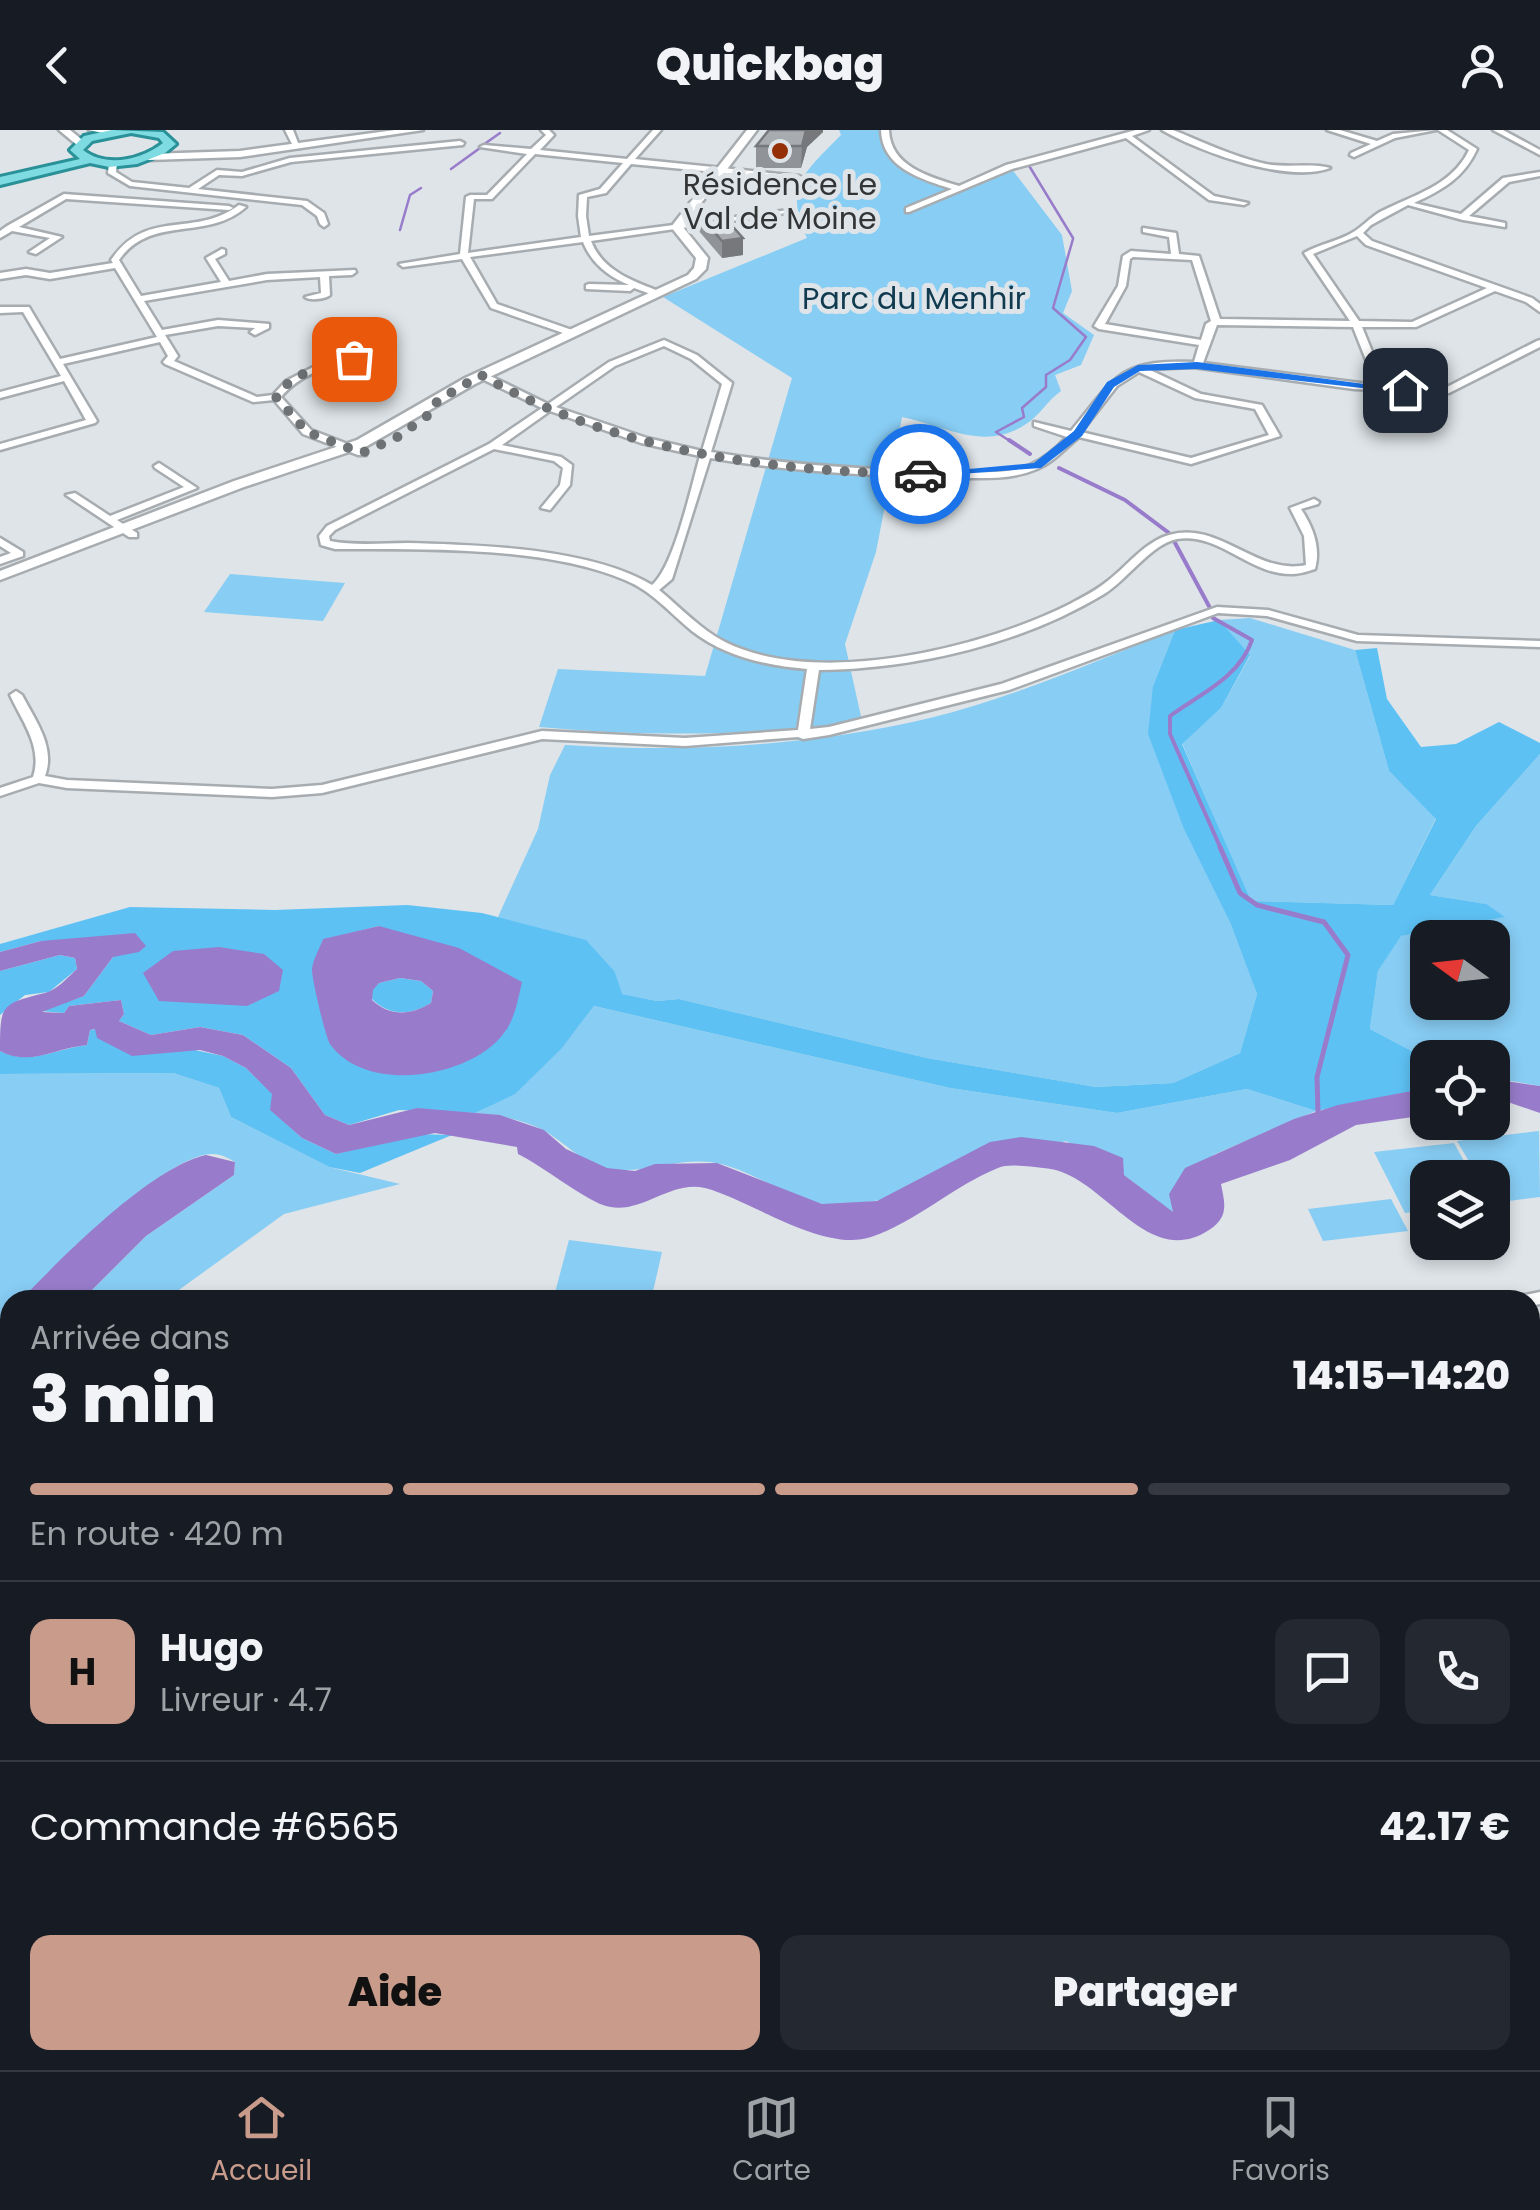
<!DOCTYPE html>
<html lang="fr">
<head>
<meta charset="utf-8">
<style>
  :root { --surface:#171b24; --page:#242831; --text:#f1f3f6; --muted:#9ea1a6; --line:#363941; --accent:#c89b8a }
  body { margin:0; font-family:Poppins,sans-serif; background:var(--page); color:var(--text); height:100vh; display:flex; flex-direction:column; font-size:38px; white-space:nowrap }
  * { box-sizing:border-box; margin:0 }
  p { font-size:32px; color:var(--muted) }
  .icon { flex:none; width:55px; height:55px; fill:none; stroke:currentColor; stroke-width:2; stroke-linecap:round; stroke-linejoin:round }
  .map { position:relative; flex:1; overflow:hidden }
  .drawer { position:absolute; left:0px; top:1160px; width:1540px; height:780px; display:flex; flex-direction:column; background:var(--surface); border-radius:30px 30px 0 0; box-shadow:0 5px 15px #0003 }
  .drawer>* { flex:none }
  .needle { width:65px; rotate:285deg }
  .tools { position:absolute; left:1410px; top:790px; display:grid; gap:20px }
  .tools a { display:grid; place-items:center; width:100px; height:100px; border-radius:20px; background:var(--surface); box-shadow:0 5px 15px #0003; font-size:50px }
  .pin { position:absolute; display:grid; place-items:center; width:85px; height:85px; color:#fff; margin:-42px; border-radius:20px; box-shadow:0 5px 15px #0006 }
  .courier { position:absolute; display:grid; place-items:center; width:100px; height:100px; margin:-50px; border:8px solid #1a73e8; border-radius:50%; background:#fff; color:#222; box-shadow:0 2px 12px #0007 }
  .head em { font-style:normal; font-weight:800 }
  .head div { display:flex; flex-direction:column-reverse }
  .head { display:flex; align-items:center; justify-content:space-between; height:170px; padding:0 30px }
  h1 { font-size:65px; font-weight:800; line-height:75px }
  .bar { display:grid; grid-template-columns:repeat(4,1fr); gap:15px 10px; align-content:center; height:120px; padding:0 30px }
  .bar i { height:12px; border-radius:8px; background:var(--line) }
  .bar .selected { background:var(--accent) }
  .bar p { grid-column:span 4 }
  .line { display:flex; align-items:center; gap:25px; padding:0 30px; border-top:2px solid var(--line) }
  .line div { flex:1 }
  .round { display:grid; place-items:center; flex:none; width:105px; height:105px; border-radius:20px; background:var(--page) }
  .action { display:flex; gap:20px; margin-top:auto; padding:20px 30px }
  .action a { flex:1; height:115px; border-radius:20px; background:var(--accent); color:#111; font-size:40px; font-weight:800; line-height:115px; text-align:center }
  .action a+a { background:var(--page); color:var(--text) }
  header { display:flex; justify-content:space-between; align-items:center; height:130px; padding:0 30px; background:var(--surface); font-size:45px; font-weight:800 }
  .tabs { display:flex; justify-content:space-around; align-items:center; height:140px; border-top:2px solid var(--line); background:var(--surface); font-size:28px; color:var(--muted) }
  .tabs a { display:grid; justify-items:center; gap:5px }
  .tabs .selected { color:var(--accent) }
  .map>svg:first-child { display:block }
  .green { fill:#88cdf4; fill-rule:evenodd }
  .forest { fill:#5ec1f4; fill-rule:evenodd }
  .water { fill:#987ccb; fill-rule:evenodd }
  .lines { fill:none; stroke-linecap:round; stroke-linejoin:round }
  .stream-far2 { stroke:#987ccb; stroke-width:2.5 }
  .stream-far1 { stroke:#987ccb; stroke-width:4 }
  .stream { stroke:#987ccb; stroke-width:5 }
  .street-casing { stroke:#a7acb0; stroke-width:5 }
  .secondary-casing { stroke:#a7acb0; stroke-width:5 }
  .primary-casing { stroke:#2a9198; stroke-width:6 }
  .street { fill:#fff; fill-rule:evenodd }
  .secondary { fill:#fff; fill-rule:evenodd }
  .primary { fill:#7ddbe1; fill-rule:evenodd }
  .wall { fill:#909397 }
  .shaded-wall { fill:#76787b }
  .building { fill:#a8abb0; stroke:#76787b; stroke-width:2.5 }
  .route { fill:#1a73e8 }
  .done { stroke:#6e7274; stroke-width:10; stroke-dasharray:0 18 }
  .poi-dot { fill:#952f07; stroke:#dee4e8; stroke-width:4 }
  .labels { text-anchor:middle; stroke-width:10; stroke-linejoin:round; paint-order:stroke }
  .far-poi-label { font-size:30px; fill:#323436; stroke:#dee4e8 }
  .far-park-label { font-size:30px; fill:#0f3a4f; stroke:#dee4e8 }
</style>
</head>
<body>
<header><svg class="icon" aria-label="back" viewBox="0 0 24 24"><path d="M15 5l-7 7 7 7"/></svg>Quickbag<svg class="icon" aria-label="person" viewBox="0 0 24 24"><circle cx="12" cy="8" r="4"/><path d="M4 21q1-7 8-7t8 7"/></svg></header>
<div class="map">
<svg width="1540" height="1940" viewBox="0 0 1540 1940">
  <rect width="100%" height="100%" fill="#dee4e8"/>
  <g class="green">
    <path d="M839,0H879C881,40 929,50 962,61L1011,38L1062,105L1072,161L1063,183L1094,205L1081,235L1055,245L1061,261C1048,270 1039,286 1026,294C985,322 945,296 902,287L876,422L845,514L862,591C754,606 648,607 539,597L558,539L705,546L792,248L663,167L807,108C783,56 805,42 841,5Z"/>
    <polygon points="230,444 345,453 323,491 204,482"/>
    <polygon points="1250,488 1355,520 1389,641 1436,688 1393,775 1250,771 1182,613 1221,578 1250,526 1219,490"/>
    <path d="M1175,500L1153,556L1257,864L1240,923L1173,953L1096,957L927,928L679,869L657,871L621,864L615,842L498,787L538,699L550,645L565,615C688,623 810,616 930,588C1013,568 1095,531 1175,500Z"/>
    <path d="M1540,624V956L1493,948L1492,928L1427,929L1370,899L1378,841L1400,806L1504,787L1485,774L1430,765L1476,696ZM1428,808H1492V872H1428Z"/>
    <path d="M594,876L950,958L1117,983L1247,959L1316,981L1213,1025L1174,1084L1124,1045L1066,1011C1007,1030 874,1086 817,1073C780,1064 747,1037 710,1032C674,1028 640,1046 605,1038C579,1031 564,1011 541,999C520,989 497,985 475,983C527,958 559,922 594,876Z"/>
    <path d="M173,943L219,958L231,987L329,1037L400,1054L284,1084L165,1170H82L146,1106L234,1045L235,1032C228,1028 221,1024 213,1024C166,1023 56,1136 21,1170H10V1181L0,1192V944Z"/>
    <polygon points="1539,1001 1540,1067 1493,1073 1492,1048 1478,1047 1457,1011"/>
    <polygon points="1454,1013 1473,1047 1428,1048 1427,1080 1405,1083 1374,1022"/>
    <polygon points="1391,1069 1408,1101 1323,1111 1308,1079"/>
    <polygon points="569,1110 662,1122 651,1170 553,1170"/>
    <polygon points="348,1930 479,1930 477,1940 345,1940"/>
  </g>
  <g class="forest">
    <path d="M1219,490L1250,525L1221,578L1182,614L1251,771L1393,775L1436,689L1389,641L1355,520L1377,518L1387,569L1421,617L1456,614L1499,592L1540,613V624L1476,696L1430,765L1486,774L1505,787L1401,806L1378,841L1370,899L1427,929V958L1316,981L1247,959L1117,983L950,958L594,876L561,919L515,964L475,983L399,980L349,995L325,985L291,938L243,905L200,897L151,905L119,891L124,884L121,870L69,876L64,883L41,881L84,866L113,827L41,811L0,822V814L130,777L275,780L407,775L482,783L586,810L615,842L622,864L657,871L679,869L927,928L1096,957L1173,953L1240,923L1257,864L1231,794L1184,699L1148,604L1153,556L1175,500ZM379,796L504,903C445,930 418,956 352,931L321,876L312,841L323,810Z"/>
    <polygon points="60,825 75,828 77,839 49,862 25,865 0,885 0,841"/>
    <path d="M400,848L421,851L433,861L431,873C411,885 390,887 372,869V860L379,853Z"/>
    <path d="M96,899L223,926L246,938L273,964L271,980L302,1008L336,1024L415,1004L452,1005L360,1043L329,1037L231,987L219,958L173,943L0,944V921C30,936 55,919 87,915L90,900Z"/>
  </g>
  <g class="water">
    <path d="M379,796L459,818L522,852C518,869 515,889 504,903C471,948 366,965 330,914C326,909 311,846 312,839C313,829 320,818 323,809ZM400,848L421,851L433,861L431,873C411,885 390,887 372,870L373,860L379,853Z"/>
    <path d="M135,803L146,816L139,822L113,827L84,866L42,882L64,883L69,876L121,870L124,884L119,891L151,905L200,897L243,905L291,938L325,985L349,995L417,978L500,985L544,1000L566,1019L607,1038L635,1041L655,1034L717,1033L822,1074L877,1071L990,1012L1021,1007L1094,1016L1123,1028L1124,1045L1173,1082L1169,1064L1185,1038L1294,989L1338,975L1427,958V985L1356,995L1290,1030L1221,1054C1225,1074 1229,1087 1209,1100C1145,1142 1103,1041 1043,1038C1030,1037 1009,1033 998,1038C955,1055 916,1092 871,1107C822,1123 749,1069 705,1058C669,1049 639,1088 603,1075C583,1068 542,1036 518,1024L517,1017L435,1003L336,1024L302,1008L270,980L272,964L246,938L223,926L200,920L132,926L97,908L95,899L90,900L87,915C55,918 30,937 0,921C0,874 1,874 45,863C57,860 68,847 77,839L75,828L60,825L0,841V822L41,811Z"/>
    <polygon points="219,817 264,824 283,840 279,861 247,876 159,871 143,843 173,821"/>
    <polygon points="1492,949 1540,956 1540,983 1493,967"/>
    <path d="M206,1025L235,1032L234,1045L146,1106L82,1170H21C61,1128 151,1037 206,1025Z"/>
  </g>
  <g class="lines">
    <g class="stream-far2">
      <polyline points="483,15 500,3"/>
      <polyline points="1028,34 1073,108"/>
      <polyline points="451,39 480,18"/>
      <polyline points="400,100 410,65 421,58"/>
      <polyline points="1013,313 996,302 1024,287 1022,278 1046,257 1046,245 1070,230 1086,207 1053,178 1073,109"/>
    </g>
    <g class="stream-far1">
      <polyline points="1009,310 1030,324"/>
      <polyline points="1059,338 1125,370 1169,403"/>
      <polyline points="1174,411 1210,478"/>
      <path d="M1213,488L1252,510C1239,548 1200,564 1170,586V604L1221,719"/>
    </g>
    <polyline class="stream" points="1220,717 1240,763 1257,775 1324,792 1348,825 1317,947 1318,984"/>
    <defs>
      <g id="street">
        <polygon points="285,0 293,0 300,18 294,18"/>
        <path d="M541,0H549L554,5L540,20L627,29L653,0H661L635,29L799,46L803,48L799,50L631,34L606,63L587,67L586,86L589,106L789,80L793,82L591,111C602,140 632,151 659,161V165L656,166L634,158L630,161L586,159V155L589,154L629,155C608,146 592,134 583,112L470,127L497,174L572,200L574,202L569,205L491,178L462,129L403,137L399,134L460,124L466,67L470,65H487L527,24L480,17L484,15L531,19L546,5ZM535,24L623,33L600,59L579,65L578,86L581,107L468,123L474,69H492Z"/>
        <path d="M881,0H889C890,36 929,47 959,56L1006,35L1136,0H1149L1132,6L1214,66L1248,73L1244,75L1209,70L1126,8L1012,39L909,82H906V78L952,59C921,49 882,38 881,0Z"/>
        <path d="M1162,0H1173C1203,12 1234,27 1266,34C1287,38 1314,33 1330,38C1288,54 1200,22 1162,0Z"/>
        <polygon points="1327,0 1340,0 1377,11 1393,4 1436,0 1395,8 1354,27 1350,25 1351,23 1371,14"/>
        <path d="M1438,0H1447L1477,19C1464,48 1442,60 1414,73L1461,84L1503,48L1540,42V46L1509,52L1469,86L1505,93V97L1463,90L1408,75L1371,95L1363,103L1372,111L1532,168L1540,174V182L1526,172L1495,161L1416,197H1362L1386,256L1447,257L1537,211L1540,210V217L1449,263L1354,259L1193,237L1148,239L1201,264L1262,275L1280,306L1191,334L1079,307C1065,318 1054,332 1037,339C1009,351 976,348 946,347C866,346 789,341 710,328L672,449L659,460C681,478 700,499 725,512C818,558 981,519 1070,474C1083,467 1097,460 1109,450C1128,435 1145,412 1169,405C1219,390 1257,446 1306,435L1304,406L1290,378L1314,369L1319,372L1318,374L1301,379C1313,397 1321,418 1315,439C1308,441 1300,444 1293,444C1251,446 1219,402 1177,409C1151,414 1127,450 1104,464C1021,514 916,539 819,540L810,599L829,597L1001,554L1217,477L1268,480L1358,505L1540,511V517L1357,511L1267,486L1218,483L1009,560L829,605L803,609L798,607L685,616L542,609L322,663L272,667L67,658L39,653L0,666V658L33,647C43,617 22,591 10,565L16,561L22,565C35,590 56,617 45,646L67,650L272,659L322,655L542,601L685,608L798,600L807,539C767,536 724,526 692,501C670,483 652,461 625,450C545,416 422,419 335,419L321,415L319,406L327,396L489,314L542,278L478,247V243H484L548,274L609,232L664,210L697,225L732,253L711,322C789,335 866,340 945,341C972,341 1004,346 1030,335C1044,329 1057,318 1067,307L1034,296V292L1071,301C1115,248 1118,229 1194,232L1199,215L1099,199L1094,196L1118,156L1123,126L1131,121L1171,124L1169,107L1143,102V98L1176,103L1179,124L1199,126L1220,189L1350,191L1304,123C1319,114 1340,111 1355,101C1364,95 1370,88 1380,82C1413,65 1452,56 1469,20ZM1357,106L1366,115L1487,158L1412,192L1359,191L1313,124ZM1133,127L1192,130L1211,191L1206,194L1201,210L1105,194L1126,156L1130,129ZM1217,195L1353,197L1376,255L1203,233ZM664,216L691,229L722,254L702,321L647,308L556,277L615,236ZM1139,242L1195,268L1255,279L1269,305L1191,328L1081,302L1117,256ZM550,281L641,313L700,326C691,357 674,437 652,455C590,418 480,415 408,413C383,413 355,416 330,411L329,406L335,400L494,319L554,331L563,338L560,355L541,378L550,380L570,355L572,335L561,327L502,315Z"/>
        <polygon points="1493,0 1503,0 1540,20 1540,25"/>
        <polygon points="460,11 464,13 463,15 291,32 242,46 219,45 198,59 307,71 324,83 328,94 324,97 320,94 317,86 302,75 130,56 108,43 109,33 113,31 117,33 116,42 132,52 189,58 217,40 242,42 290,28"/>
        <polygon points="64,64 229,76 233,78 229,80 66,69 19,97 62,107 36,124 29,122 50,108 12,101 0,108 0,101 7,96"/>
        <path d="M239,75L246,77C207,112 151,84 119,130L141,166L221,152L206,128L222,119L225,120V124L215,129L229,151L267,144L355,140L356,142L352,145L329,146L330,165C325,169 310,171 305,167L321,163L320,147L267,150L144,171L162,200L218,190L269,194V198L255,205L250,202L255,198L218,196L165,205L178,226L174,231L257,267L273,265L286,251L319,234L345,227H357V231C329,235 300,244 281,267L311,300L366,321V325H358L303,304L274,270L253,272L165,234L163,232L168,226L160,212L63,234L97,291L95,293L0,320V314L86,290L64,251L0,268V262L61,246L23,182L0,183V177H29L60,229L157,207L115,138L50,149L26,145L0,149V143L26,139L50,143L113,133L111,130C147,77 193,109 239,75Z"/>
        <polygon points="159,333 197,358 117,390 137,403 137,407 129,407 66,365 75,363 110,386 184,357 155,338 154,336"/>
        <polygon points="0,408 23,422 23,426 0,434 0,427 11,423 0,416"/>
        <polygon points="1540,1162 1540,1174 1530,1176 1530,1170 1518,1170 1520,1166"/>
        <polygon points="1382,1163 1388,1165 1390,1170 1373,1170 1376,1165"/>
        <polygon points="1540,1504 1540,1520 1530,1521 1530,1505"/>
        <path d="M1530,1527C1540,1532 1540,1547 1540,1560C1526,1554 1530,1540 1530,1527Z"/>
        <path d="M6,1584L10,1586C10,1598 13,1607 0,1612V1586Z"/>
        <polygon points="1540,1592 1540,1610 1530,1611 1530,1593"/>
        <polygon points="0,1635 10,1639 10,1657 0,1653"/>
        <polygon points="207,1930 229,1930 226,1940 204,1940"/>
        <polygon points="656,1930 680,1930 685,1940 661,1940"/>
        <polygon points="1389,1930 1412,1930 1416,1940 1393,1940"/>
      </g>
      <g id="secondary">
        <polygon points="59,0 70,0 86,13 77,15"/>
        <polygon points="89,0 115,0 116,2 111,5"/>
        <polygon points="395,0 423,0 240,27 149,30 144,27 149,24 240,21"/>
        <polygon points="747,0 757,0 683,97 708,128 706,139 696,149 475,254 367,316 244,357 0,450 0,441 234,351 357,310 465,248 688,145 694,138 696,128 671,97"/>
      </g>
      <path id="primary" d="M112,0L163,2L176,14L165,23L137,34L109,37L90,33L0,55V47L80,29L70,20L84,6ZM131,3L159,8L163,13C141,30 106,38 83,20L92,11Z"/>
    </defs>
    <use href="#street" class="street-casing"/>
    <use href="#secondary" class="secondary-casing"/>
    <use href="#primary" class="primary-casing"/>
    <use href="#street" class="street"/>
    <use href="#secondary" class="secondary"/>
    <use href="#primary" class="primary"/>
  </g>
  <g class="wall">
    <polygon points="823,2 807,17 801,38 756,38 756,16"/>
    <polygon points="698,83 743,125 722,128 698,100"/>
  </g>
  <g class="shaded-wall">
    <polygon points="806,0 823,0 823,2 807,17 801,38 802,16"/>
    <polygon points="743,108 743,125 722,128 722,111"/>
  </g>
  <g class="building">
    <polygon points="769,0 806,0 802,16 756,16"/>
    <polygon points="718,80 743,108 722,111 698,83"/>
  </g>
  <polygon class="route" points="1197,232 1410,260 1405,263 1197,239 1140,241 1114,257 1082,306 1041,338 920,347 914,344 1034,333 1074,301 1107,252 1138,235"/>
  <g class="lines">
    <path class="done" d="M354,229C332,229 286,247 276,267L307,302L362,323L396,308L434,281L437,271L481,245C612,321 771,342 920,344"/>
  </g>
  <circle class="poi-dot" cx="780" cy="21" r="10"/>
  <g class="labels">
    <g class="far-poi-label">
      <text x="780" y="65">Résidence Le<tspan x="780" dy="34">Val de Moine</tspan></text>
    </g>
    <g class="far-park-label">
      <text x="914" y="179">Parc du Menhir</text>
    </g>
  </g>
</svg>
<div class="tools">
<a><svg class="needle" viewBox="-14 -14 28 28"><path d="M0-13l5 13h-10z" fill="#e53935"/><path d="M0 13l5-13h-10z" fill="#9ea1a6"/></svg></a>
<a><svg class="icon" aria-label="locate" viewBox="0 0 24 24"><circle cx="12" cy="12" r="6"/><path d="M12 2v4M12 18v4M2 12h4M18 12h4"/></svg></a>
<a><svg class="icon" aria-label="layers" viewBox="0 0 24 24"><path d="M12 4l9 5-9 5-9-5zM3 14l9 5 9-5"/></svg></a>
</div>
<div class="pin" style="left:354px;top:229px;background:#ea580c"><svg class="icon" aria-label="bag" viewBox="0 0 24 24"><path d="M5 8h14l-1 12H6zM9 8a3 3 0 0 1 6 0"/></svg></div>
<div class="pin" style="left:1405px;top:260px;background:#1f2937"><svg class="icon" aria-label="home" viewBox="0 0 24 24"><path d="M3 11l9-7 9 7M6 9v11h12V9"/></svg></div>
<div class="courier" style="left:920px;top:344px"><svg class="icon" aria-label="car" viewBox="0 0 24 24"><path d="M5 17H2v-5l4-1 3-4h7l3 4 3 1v5h-3M9 17h6M6 11h13"/><circle cx="7" cy="17" r="2"/><circle cx="17" cy="17" r="2"/></svg></div>
<section class="drawer">
<div class="head"><div><h1>3 min</h1><p>Arrivée dans</p></div><em>14:15–14:20</em></div>
<div class="bar"><i class="selected"></i><i class="selected"></i><i class="selected"></i><i></i><p>En route · 420 m</p></div>
<div class="line" style="height:180px"><b class="round" style="background:var(--accent);color:#111">H</b><div><b>Hugo</b><p>Livreur · 4.7</p></div><a class="round"><svg class="icon" aria-label="chat" viewBox="0 0 24 24"><path d="M4 5h16v11H9l-5 4z"/></svg></a><a class="round"><svg class="icon" aria-label="phone" viewBox="0 0 24 24"><path d="M5 4h4l2 5-3 2q2 4 5 5l2-3 5 2v4C11 20 4 13 5 4z"/></svg></a></div>
<div class="line" style="height:130px"><div>Commande #6565</div><b>42.17 €</b></div>
<div class="action"><a>Aide</a><a>Partager</a></div>
</section>
</div>
<nav class="tabs">
<a class="selected"><svg class="icon" aria-label="home" viewBox="0 0 24 24"><path d="M3 11l9-7 9 7M6 9v11h12V9"/></svg>Accueil</a>
<a><svg class="icon" aria-label="map" viewBox="0 0 24 24"><path d="M3 6l6-2 6 2 6-2v14l-6 2-6-2-6 2zM9 4v14M15 6v14"/></svg>Carte</a>
<a><svg class="icon" aria-label="saved" viewBox="0 0 24 24"><path d="M7 4h10v16l-5-4-5 4z"/></svg>Favoris</a>
</nav>
</body>
</html>
